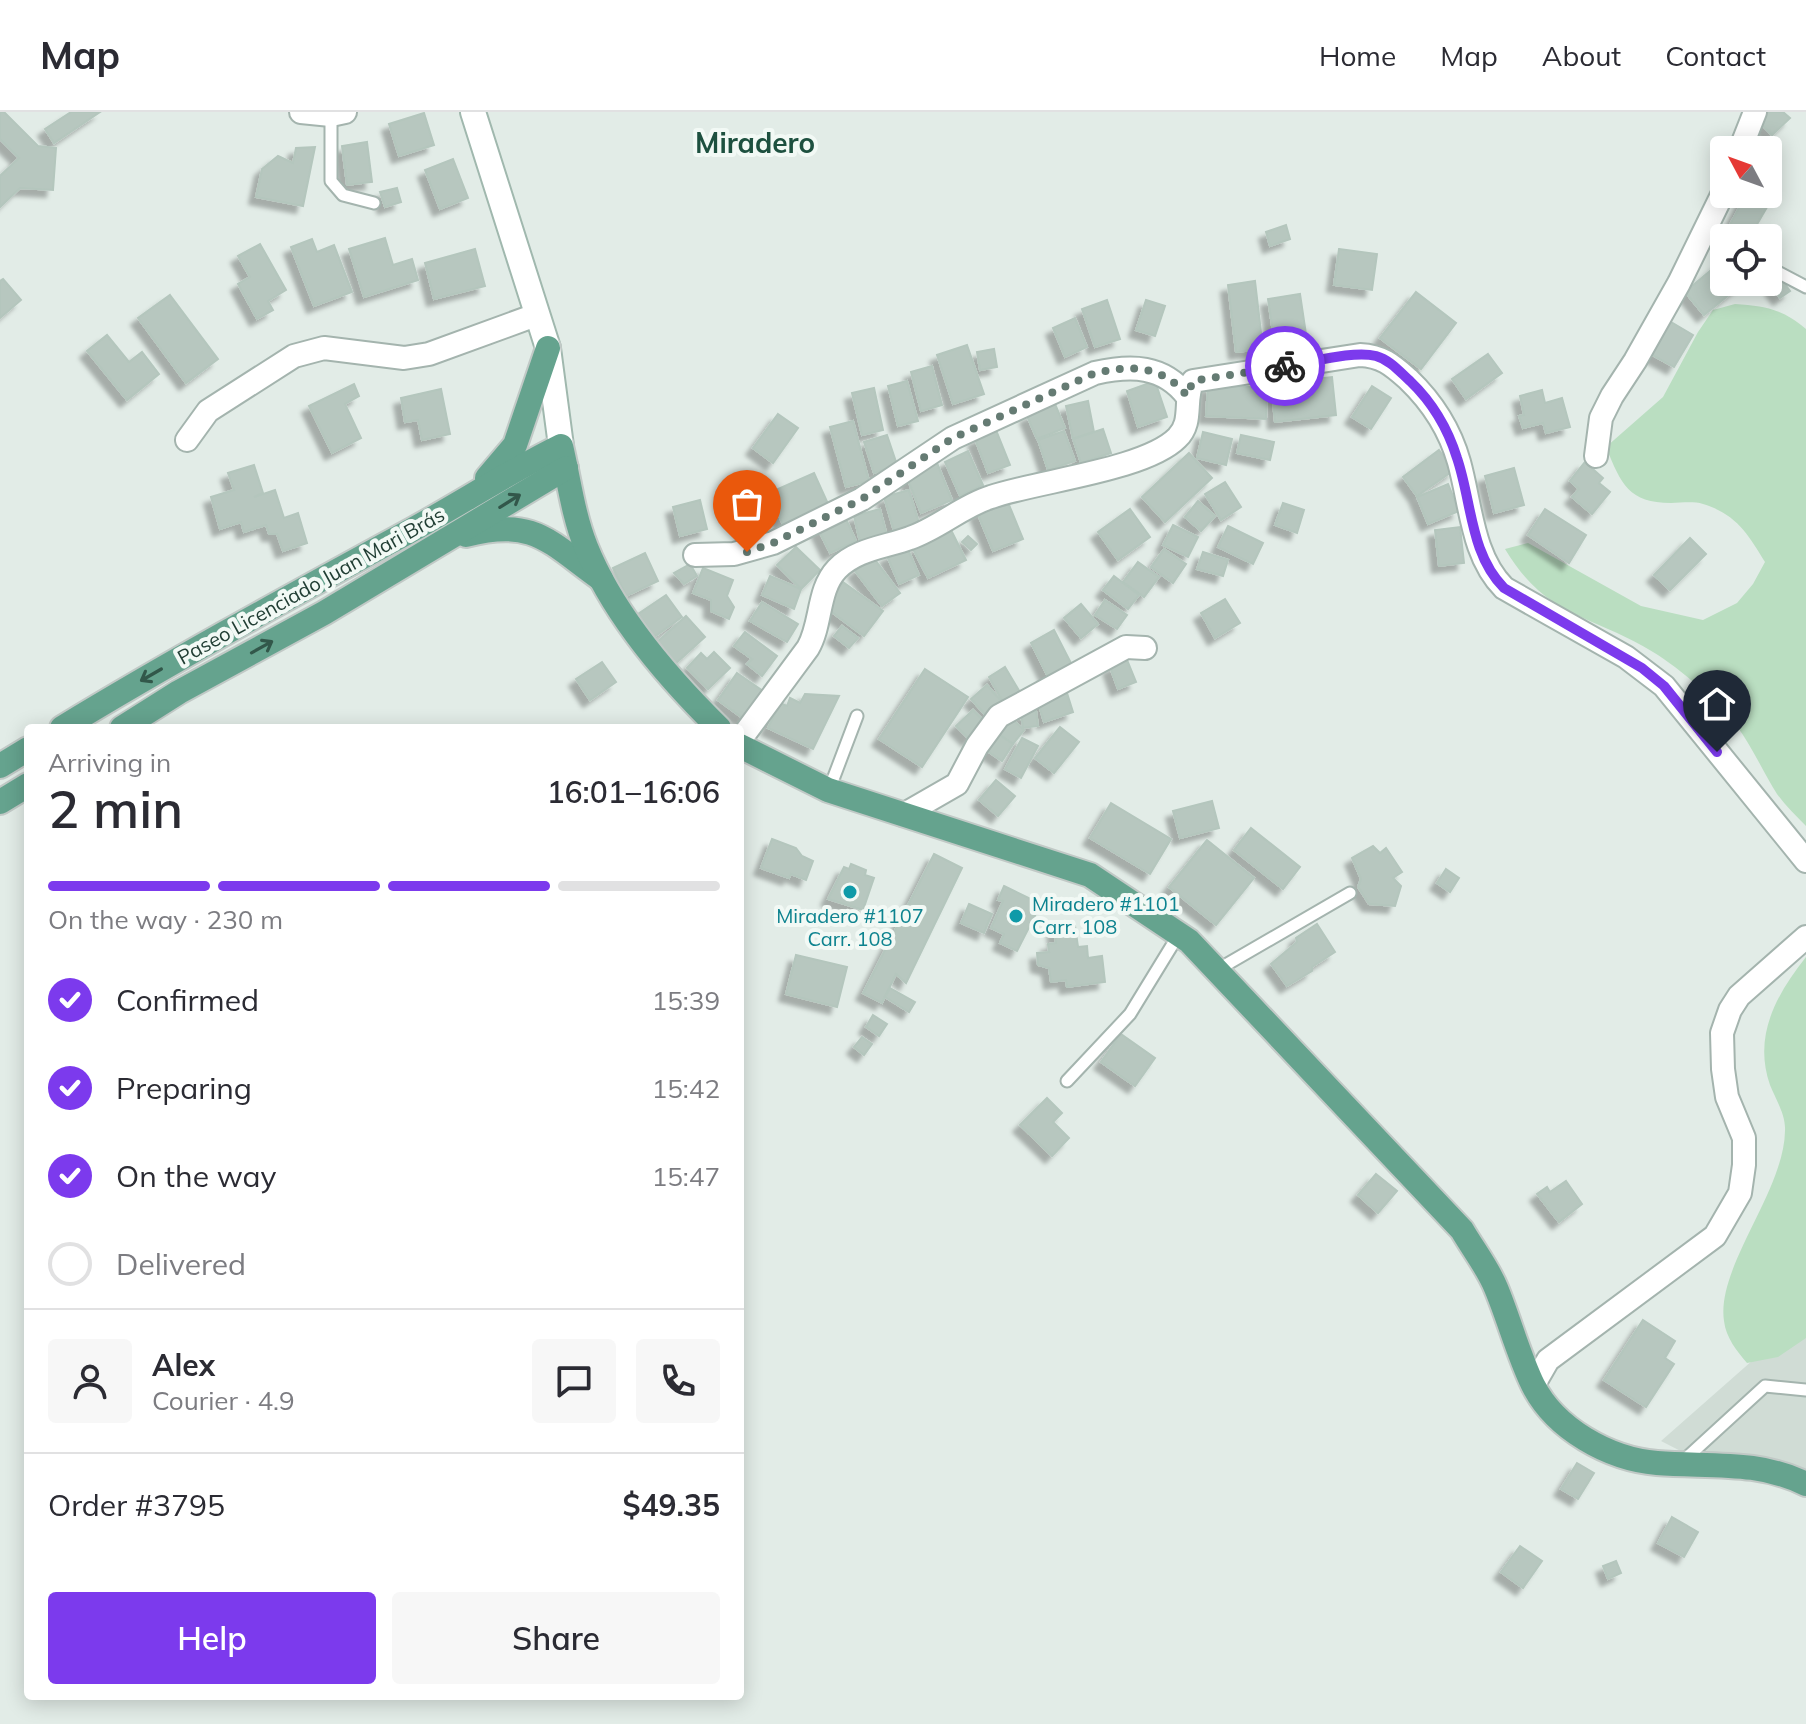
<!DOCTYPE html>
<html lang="en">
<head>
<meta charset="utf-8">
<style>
  :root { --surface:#fff; --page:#f7f7f7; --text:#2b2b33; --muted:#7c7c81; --line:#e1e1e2; --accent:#7c3aed }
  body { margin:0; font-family:Mulish,sans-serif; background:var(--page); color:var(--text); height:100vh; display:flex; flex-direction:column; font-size:30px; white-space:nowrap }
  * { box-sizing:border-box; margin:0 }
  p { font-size:26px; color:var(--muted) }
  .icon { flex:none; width:44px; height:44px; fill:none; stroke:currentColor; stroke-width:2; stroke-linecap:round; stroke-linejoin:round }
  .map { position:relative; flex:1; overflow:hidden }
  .drawer { position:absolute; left:24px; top:612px; width:720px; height:976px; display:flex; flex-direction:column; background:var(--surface); border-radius:8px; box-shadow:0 4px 20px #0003 }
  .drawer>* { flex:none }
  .needle { width:52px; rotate:311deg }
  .controls { position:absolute; left:1710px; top:24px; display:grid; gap:16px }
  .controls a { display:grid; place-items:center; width:72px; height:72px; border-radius:8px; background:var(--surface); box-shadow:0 4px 20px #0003; font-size:40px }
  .pin { position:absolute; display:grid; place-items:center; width:68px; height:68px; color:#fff; margin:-82px -34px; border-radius:50% 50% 50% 0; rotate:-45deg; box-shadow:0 0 8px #0007 }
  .pin .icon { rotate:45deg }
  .courier { position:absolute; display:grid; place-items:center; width:80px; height:80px; margin:-40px; border:6px solid #7c3aed; border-radius:50%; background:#fff; color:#222; box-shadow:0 2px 10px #0007 }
  .headline em { font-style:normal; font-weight:600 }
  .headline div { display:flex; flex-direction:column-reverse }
  .headline { display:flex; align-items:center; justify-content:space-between; height:136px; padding:0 24px }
  h1 { font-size:52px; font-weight:600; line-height:60px }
  .bar { display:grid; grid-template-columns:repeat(4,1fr); gap:12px 8px; align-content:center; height:96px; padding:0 24px }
  .bar i { height:10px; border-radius:6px; background:var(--line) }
  .bar .active { background:var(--accent) }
  .bar p { grid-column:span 4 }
  .line { display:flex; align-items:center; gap:20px; padding:0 24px; border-top:2px solid var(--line) }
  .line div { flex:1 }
  .round { display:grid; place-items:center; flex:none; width:84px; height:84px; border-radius:8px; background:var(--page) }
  ol { padding:0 24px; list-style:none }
  li { display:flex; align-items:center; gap:24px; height:88px }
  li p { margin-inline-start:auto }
  li .icon { padding:8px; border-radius:50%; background:var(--accent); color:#fff; stroke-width:4 }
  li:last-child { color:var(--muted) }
  li i { width:44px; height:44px; border:4px solid var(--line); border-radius:50% }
  .button { display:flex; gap:16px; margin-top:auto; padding:16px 24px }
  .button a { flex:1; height:92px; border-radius:8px; background:var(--accent); color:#fff; font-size:32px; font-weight:600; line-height:92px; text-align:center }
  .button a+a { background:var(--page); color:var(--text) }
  header { display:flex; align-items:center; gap:48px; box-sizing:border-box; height:112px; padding:0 40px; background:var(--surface); border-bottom:2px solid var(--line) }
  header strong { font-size:38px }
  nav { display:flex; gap:44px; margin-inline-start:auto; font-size:28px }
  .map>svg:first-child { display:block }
  .built { fill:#d0dcd5 }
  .green { fill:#badec1 }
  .building { fill:#b7c7bf; stroke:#b4c6bd; stroke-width:2; filter:url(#shadow) }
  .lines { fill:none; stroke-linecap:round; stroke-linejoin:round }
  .lane-casing { stroke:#a4b4ae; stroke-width:15 }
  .street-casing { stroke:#a4b4ae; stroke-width:26 }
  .secondary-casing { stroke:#a0b8ae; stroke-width:28 }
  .primary-casing { stroke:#c1c9c6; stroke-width:28 }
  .lane { stroke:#fff; stroke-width:11 }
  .street { stroke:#fff; stroke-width:22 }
  .secondary { stroke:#fff; stroke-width:24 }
  .primary { stroke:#65a38e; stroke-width:24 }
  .oneway { stroke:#32574a }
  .done { stroke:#657b73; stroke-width:8; stroke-dasharray:0 14.4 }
  .route { stroke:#7c3aed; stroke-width:10 }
  .culture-dot { fill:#0f9aa8; stroke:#f2f9f5; stroke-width:3 }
  .labels { text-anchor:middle; stroke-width:8; stroke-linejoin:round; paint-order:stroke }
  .street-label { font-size:20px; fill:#213e34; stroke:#f2f9f5 }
  .culture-label { font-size:20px; fill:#0d838f; stroke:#f2f9f5; text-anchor:start }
  .district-label { font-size:28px; font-weight:bold; fill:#1d503f; stroke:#f2f9f5 }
</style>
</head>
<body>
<header>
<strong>Map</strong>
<nav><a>Home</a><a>Map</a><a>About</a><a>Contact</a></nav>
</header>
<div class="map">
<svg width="1806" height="1612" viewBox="0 0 1806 1612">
  <defs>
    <filter id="shadow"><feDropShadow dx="-7" dy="7" stdDeviation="2" flood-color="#0004"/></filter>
  </defs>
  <rect width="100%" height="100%" fill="#e2ece7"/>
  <polygon class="built" points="1806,1177 1806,1372 1706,1352 1661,1329 1753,1248"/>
  <g class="green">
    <path d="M1735,192C1765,194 1783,197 1806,217V714C1796,704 1785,693 1777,682C1763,660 1752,634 1736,613C1716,588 1681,557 1653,540C1592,502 1547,507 1505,437L1528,431L1641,494L1703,508L1737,491L1753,472L1765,450C1748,422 1736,402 1703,392C1693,389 1681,391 1671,391C1629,391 1621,372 1606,335L1663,285L1698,220L1713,198Z"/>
    <path d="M1806,845V1226L1778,1245L1747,1251C1737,1239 1726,1226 1724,1209C1716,1155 1784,1080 1785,1019C1786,1003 1776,988 1770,973C1753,924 1776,883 1806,845Z"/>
  </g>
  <g class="building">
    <polygon points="0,0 4,0 38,34 56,36 53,78 20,76 0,95 0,64 19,46 0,27"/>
    <polygon points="71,0 100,0 54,31 45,17"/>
    <polygon points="1767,0 1783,0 1790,6 1772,23 1758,9"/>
    <polygon points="424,1 434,33 399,44 389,12"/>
    <polygon points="367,30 372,70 347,73 342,34"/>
    <polygon points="315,35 303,94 256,85 262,57 278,44 293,51 296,36"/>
    <polygon points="453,47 468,86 440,97 425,58"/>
    <polygon points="397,76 401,90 385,95 380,80"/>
    <polygon points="1746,83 1767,95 1749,126 1741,126 1727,118"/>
    <polygon points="1286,113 1290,127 1270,134 1266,120"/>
    <polygon points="385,126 393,153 412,147 418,168 364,185 349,137"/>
    <polygon points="312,127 317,140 334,133 352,180 314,194 291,135"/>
    <polygon points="260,132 286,178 268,189 273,198 257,207 238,172 250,165 238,144"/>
    <polygon points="475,137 485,174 434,187 425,151"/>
    <polygon points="1339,137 1377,142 1372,178 1334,173"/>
    <polygon points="1722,149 1724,170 1739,170 1741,173 1704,203 1685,180"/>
    <polygon points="3,167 21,188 0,206 0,169"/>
    <polygon points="1782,168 1790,179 1780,186 1772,176"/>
    <polygon points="1255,169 1263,237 1236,240 1228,173"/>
    <polygon points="1416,180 1456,211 1421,257 1380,226"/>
    <polygon points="1300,182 1307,229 1275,234 1268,187"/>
    <polygon points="170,183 218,247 186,271 138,206"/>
    <polygon points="1107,188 1120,227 1095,235 1082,197"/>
    <polygon points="1146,188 1165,194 1155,224 1136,218"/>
    <polygon points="1075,206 1087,235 1065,245 1053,216"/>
    <polygon points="1666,207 1693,223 1674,255 1647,240"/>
    <polygon points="107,223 129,250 142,240 159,262 127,288 87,239"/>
    <polygon points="967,233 984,282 953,292 937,243"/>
    <polygon points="994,237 997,255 980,258 977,240"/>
    <polygon points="1488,242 1502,261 1466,287 1452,267"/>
    <polygon points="932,254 942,293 921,299 911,260"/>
    <polygon points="1332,265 1336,303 1275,310 1271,272"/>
    <polygon points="907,269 918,309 898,314 888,274"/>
    <polygon points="1155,269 1167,305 1138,315 1127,279"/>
    <polygon points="354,272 359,284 345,292 361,326 332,341 309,294"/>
    <polygon points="1208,273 1267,276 1266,307 1206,304"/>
    <polygon points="1372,274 1391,286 1371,317 1352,305"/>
    <polygon points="874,276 883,318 862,323 852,281"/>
    <polygon points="441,277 450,322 422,328 418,308 405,310 401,286"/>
    <polygon points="1542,278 1545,291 1562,286 1570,315 1546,321 1543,311 1523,316 1519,304 1524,303 1520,284"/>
    <polygon points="1088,289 1094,320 1073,327 1066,294"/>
    <polygon points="1055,292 1065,316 1037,327 1027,304"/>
    <polygon points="778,302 798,316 773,351 753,336"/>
    <polygon points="853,309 869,369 846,375 830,315"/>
    <polygon points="1103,317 1111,341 1081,351 1073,327"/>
    <polygon points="996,318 1010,353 988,361 975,327"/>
    <polygon points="1064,319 1075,349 1048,358 1038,328"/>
    <polygon points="1203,320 1232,327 1226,353 1197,346"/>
    <polygon points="887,323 897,353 874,361 864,330"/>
    <polygon points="1241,323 1274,330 1270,348 1237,341"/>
    <polygon points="1439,338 1454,358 1417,384 1403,365"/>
    <polygon points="968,339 983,373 960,384 945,350"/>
    <polygon points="1189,341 1212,366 1165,410 1142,385"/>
    <polygon points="1585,350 1603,366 1599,371 1610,380 1592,402 1572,385 1579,377 1570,369"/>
    <polygon points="937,351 952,388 921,401 906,363"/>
    <polygon points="254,353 263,381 254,385 275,378 284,406 298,401 307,431 283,439 277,422 269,422 266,413 244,420 241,410 220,417 211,385 234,378 228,361"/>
    <polygon points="1514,356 1524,393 1494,401 1485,364"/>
    <polygon points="814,361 829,394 784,415 769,381"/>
    <polygon points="1225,370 1241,395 1221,408 1205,382"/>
    <polygon points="1448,372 1459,399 1428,412 1417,385"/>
    <polygon points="909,378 919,411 894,419 884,385"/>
    <polygon points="700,388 707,417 680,424 673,395"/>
    <polygon points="1007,388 1023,427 993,439 977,400"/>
    <polygon points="1198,389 1215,404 1201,419 1185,405"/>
    <polygon points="1283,391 1304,398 1297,421 1275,413"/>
    <polygon points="880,397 887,424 860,430 854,404"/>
    <polygon points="1130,397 1150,425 1118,448 1098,420"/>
    <polygon points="1545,397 1586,423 1569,451 1528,423"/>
    <polygon points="845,405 856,429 830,441 818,417"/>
    <polygon points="1173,413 1198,425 1188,445 1163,433"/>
    <polygon points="1228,414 1263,431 1253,452 1218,435"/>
    <polygon points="1460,415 1464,451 1439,454 1435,418"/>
    <polygon points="951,418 966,448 928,466 913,437"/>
    <polygon points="968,424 977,432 971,438 962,430"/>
    <polygon points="1690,426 1706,442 1670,478 1654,463"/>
    <polygon points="796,435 820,458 801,477 777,453"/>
    <polygon points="907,435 919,463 899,472 887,444"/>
    <polygon points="1164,437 1186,452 1173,471 1151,455"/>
    <polygon points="1203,440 1228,448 1223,464 1197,457"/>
    <polygon points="645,441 658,469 626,484 613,456"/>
    <polygon points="873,445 900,481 882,494 855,459"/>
    <polygon points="1138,450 1159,465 1144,485 1123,470"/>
    <polygon points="690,452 697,464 684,472 674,461"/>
    <polygon points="703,456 733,468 727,484 734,495 729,507 711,499 711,488 693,481"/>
    <polygon points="770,464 801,477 794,497 762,483"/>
    <polygon points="1114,464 1139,483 1128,497 1103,478"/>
    <polygon points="843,470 883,499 864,524 825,495"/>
    <polygon points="666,483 682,505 654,525 638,502"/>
    <polygon points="1225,487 1240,511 1215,526 1201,501"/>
    <polygon points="1105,488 1127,503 1117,517 1095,503"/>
    <polygon points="762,490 798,512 787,530 750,509"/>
    <polygon points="1081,492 1098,512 1081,526 1064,506"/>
    <polygon points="686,504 705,525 675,552 656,531"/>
    <polygon points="842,514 858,526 849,536 834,524"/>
    <polygon points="1054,518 1073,555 1049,567 1031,531"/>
    <polygon points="745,520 777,544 762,564 747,552 752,547 734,534"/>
    <polygon points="714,540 730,556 708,577 687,556 701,541 707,547"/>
    <polygon points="1127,548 1136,570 1118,577 1110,555"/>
    <polygon points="602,550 616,570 590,588 576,567"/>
    <polygon points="1005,555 1021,582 1004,592 989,565"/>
    <polygon points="925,557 968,585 922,655 879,627"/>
    <polygon points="737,561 763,579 744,607 718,588"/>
    <polygon points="987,573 1004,592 988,606 971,587"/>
    <polygon points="1067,581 1073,600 1044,610 1038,590"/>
    <polygon points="805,582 839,584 813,637 768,616 780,591 787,594 790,586 800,591"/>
    <polygon points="973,598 986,611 969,627 956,614"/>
    <polygon points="1036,599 1038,614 1023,616 1021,601"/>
    <polygon points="1007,602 1024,618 1013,632 994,619"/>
    <polygon points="1060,615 1079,630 1054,661 1035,646"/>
    <polygon points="994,619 1013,632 1002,649 983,636"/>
    <polygon points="1022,626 1038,634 1021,666 1005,657"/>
    <polygon points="996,668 1015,684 998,704 979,688"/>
    <polygon points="1212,689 1219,716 1180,726 1173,699"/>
    <polygon points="1111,691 1171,727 1150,762 1090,726"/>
    <polygon points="1251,716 1300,755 1283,777 1234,738"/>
    <polygon points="772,727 796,736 802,744 813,749 806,768 791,762 789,766 761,756"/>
    <polygon points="1207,728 1254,766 1216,813 1169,775"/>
    <polygon points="1373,734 1380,741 1386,736 1402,760 1393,766 1401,774 1395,794 1369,792 1358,775 1361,767 1352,746"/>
    <polygon points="934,742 962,756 906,871 896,862 882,891 863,881"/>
    <polygon points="851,752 866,758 865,763 874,766 863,798 828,787 844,755 849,757"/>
    <polygon points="1446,757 1459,766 1450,780 1437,771"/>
    <polygon points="1004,774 1041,792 1017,839 1000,831 1004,822 991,816 1003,789 998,788"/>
    <polygon points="969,792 992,802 984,821 961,811"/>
    <polygon points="1317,812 1335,840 1312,855 1312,859 1287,874 1271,852 1297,830 1296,826"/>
    <polygon points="1075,814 1078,835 1087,834 1088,846 1102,844 1105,870 1067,875 1066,868 1051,870 1049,856 1038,853 1037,841 1049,840 1048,832 1056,831 1054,816"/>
    <polygon points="796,843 847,855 837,895 786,882"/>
    <polygon points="890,876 915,890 909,900 885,885"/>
    <polygon points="873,903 887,912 879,924 866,915"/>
    <polygon points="1121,922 1155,946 1135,974 1101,950"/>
    <polygon points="862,925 872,932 864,943 854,935"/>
    <polygon points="1047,986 1062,1001 1053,1010 1069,1026 1052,1044 1020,1013"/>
    <polygon points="1376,1062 1397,1079 1378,1101 1358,1083"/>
    <polygon points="1566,1069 1582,1092 1559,1110 1537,1082 1547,1075 1550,1080"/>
    <polygon points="1643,1208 1675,1229 1665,1246 1674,1252 1646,1295 1604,1268"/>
    <polygon points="1577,1351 1594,1361 1578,1387 1561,1377"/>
    <polygon points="1672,1405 1698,1420 1684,1445 1658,1431"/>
    <polygon points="1520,1434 1542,1449 1523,1476 1501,1460"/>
    <polygon points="1616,1449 1621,1461 1608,1467 1603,1454"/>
  </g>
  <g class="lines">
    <defs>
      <g id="lane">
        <polyline points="331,3 331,69 343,83 374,91"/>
        <polyline points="1706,119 1724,130"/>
        <polyline points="1768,155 1806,175"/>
        <polyline points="829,678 857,604"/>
        <polyline points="1217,858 1350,781"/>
        <polyline points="1067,969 1130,902 1179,822"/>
        <polyline points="1683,1349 1765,1274 1806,1278"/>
      </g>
      <g id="street">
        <polyline points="301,0 331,3 345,0"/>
        <polyline points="1740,38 1755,0"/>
        <polyline points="187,328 208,299 294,244 324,236 404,246 429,242 536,203"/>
        <polyline points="1596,344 1601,306 1612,284 1635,249 1679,171 1724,79"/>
        <path d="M695,443L734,442L773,431L862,387L953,326L1095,261C1131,253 1163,253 1187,284"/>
        <path d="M740,628L808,536C822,512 817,478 837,457C856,437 886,435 910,426C939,416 962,394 991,385C1037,369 1145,358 1177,326C1194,310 1183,287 1193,269L1360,243C1382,244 1392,253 1408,267C1432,290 1450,318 1459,350C1471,393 1472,444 1504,476L1626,545L1664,574L1806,749"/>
        <polyline points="903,703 957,672 977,634 999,604 1126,535 1145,536"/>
        <polyline points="1533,1274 1548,1248 1715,1124 1740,1081 1744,1053 1744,1026 1727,985 1723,957 1722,921 1730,898 1739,884 1806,825"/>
      </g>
      <polyline id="secondary" points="473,0 548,236 561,334"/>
      <g id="primary">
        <polyline points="487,366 515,333 548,236"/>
        <path d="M466,423C534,405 549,430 601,467"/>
        <path d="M62,616C177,546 295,482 412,418C463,390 510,359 561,334C569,368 573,403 586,435C613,502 668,566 719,616"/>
        <polyline points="122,616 179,580 324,501 566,356"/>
        <path d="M740,634L828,678L1090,763L1189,829L1462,1118C1473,1137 1488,1156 1496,1176C1509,1207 1518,1242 1533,1273C1555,1317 1609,1347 1657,1351C1709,1355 1758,1348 1806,1372"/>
        <polyline points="0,654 28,637"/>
        <polyline points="0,690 28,673"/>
      </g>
    </defs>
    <use href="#lane" class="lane-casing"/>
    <use href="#street" class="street-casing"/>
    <use href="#secondary" class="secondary-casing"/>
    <use href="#primary" class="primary-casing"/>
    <use href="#lane" class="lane"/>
    <use href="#street" class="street"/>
    <use href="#secondary" class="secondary"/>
    <use href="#primary" class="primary"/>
  </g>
  <defs><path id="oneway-shaft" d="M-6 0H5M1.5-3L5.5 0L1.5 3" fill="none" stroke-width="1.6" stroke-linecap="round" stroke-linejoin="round" transform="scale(2)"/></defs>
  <g class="oneway">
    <use href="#oneway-shaft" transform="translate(510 389) rotate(-32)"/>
    <use href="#oneway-shaft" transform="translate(262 535) rotate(-29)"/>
    <use href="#oneway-shaft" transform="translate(151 563) rotate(150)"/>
  </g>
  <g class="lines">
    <path class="done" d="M747,440L773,431L862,387L953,326L1095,261C1131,253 1163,253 1187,284L1193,269L1285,254"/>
    <path class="route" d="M1285,254C1309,251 1353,238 1376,244C1390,248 1399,259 1410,269C1432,290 1448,317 1457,346C1472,390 1470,442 1504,476L1642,556L1664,574L1717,640"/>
  </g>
  <g class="culture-dot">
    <circle cx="850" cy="780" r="8"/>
    <circle cx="1016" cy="804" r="8"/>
  </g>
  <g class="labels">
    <g class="street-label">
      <text transform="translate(311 474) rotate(-29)" y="7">Paseo Licenciado Juan Mari Brás</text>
    </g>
    <g class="culture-label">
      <text x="1032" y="799">Miradero #1101<tspan x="1032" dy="23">Carr. 108</tspan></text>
      <text x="850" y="811" text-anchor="middle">Miradero #1107<tspan x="850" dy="23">Carr. 108</tspan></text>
    </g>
    <g class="district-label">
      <text x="755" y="41">Miradero</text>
    </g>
  </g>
</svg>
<div class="controls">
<a><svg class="needle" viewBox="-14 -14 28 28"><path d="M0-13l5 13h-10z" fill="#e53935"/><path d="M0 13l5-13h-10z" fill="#7c7c81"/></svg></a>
<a><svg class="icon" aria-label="locate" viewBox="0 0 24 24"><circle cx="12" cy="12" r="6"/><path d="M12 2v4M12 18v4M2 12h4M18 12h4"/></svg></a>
</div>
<div class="pin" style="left:747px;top:440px;background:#ea580c"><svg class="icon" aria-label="bag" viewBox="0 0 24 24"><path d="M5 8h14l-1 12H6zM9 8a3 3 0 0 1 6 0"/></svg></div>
<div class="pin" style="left:1717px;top:640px;background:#1f2937"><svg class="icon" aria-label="home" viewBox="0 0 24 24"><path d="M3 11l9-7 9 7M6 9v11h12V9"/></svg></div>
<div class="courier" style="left:1285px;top:254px"><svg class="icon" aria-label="bike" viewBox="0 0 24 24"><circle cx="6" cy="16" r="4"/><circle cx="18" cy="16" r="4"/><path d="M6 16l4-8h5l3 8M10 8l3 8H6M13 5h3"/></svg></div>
<section class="drawer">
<div class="headline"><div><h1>2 min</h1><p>Arriving in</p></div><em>16:01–16:06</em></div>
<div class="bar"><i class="active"></i><i class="active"></i><i class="active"></i><i></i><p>On the way · 230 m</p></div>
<ol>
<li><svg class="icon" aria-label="check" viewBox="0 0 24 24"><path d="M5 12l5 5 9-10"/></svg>Confirmed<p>15:39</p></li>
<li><svg class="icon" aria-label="check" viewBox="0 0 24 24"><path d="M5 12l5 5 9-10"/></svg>Preparing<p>15:42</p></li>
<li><svg class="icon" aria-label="check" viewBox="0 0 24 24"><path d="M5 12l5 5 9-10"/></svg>On the way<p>15:47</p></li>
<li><i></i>Delivered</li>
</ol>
<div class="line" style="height:144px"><a class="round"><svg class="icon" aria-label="person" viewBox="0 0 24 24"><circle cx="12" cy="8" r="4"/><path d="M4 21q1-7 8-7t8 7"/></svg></a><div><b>Alex</b><p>Courier · 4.9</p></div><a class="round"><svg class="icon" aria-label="chat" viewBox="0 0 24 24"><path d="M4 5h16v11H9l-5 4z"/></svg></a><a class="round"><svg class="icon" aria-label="phone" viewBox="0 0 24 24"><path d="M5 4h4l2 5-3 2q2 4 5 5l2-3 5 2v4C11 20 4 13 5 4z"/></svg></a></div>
<div class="line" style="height:104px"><div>Order #3795</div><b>$49.35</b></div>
<div class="button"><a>Help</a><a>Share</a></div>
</section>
</div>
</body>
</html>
